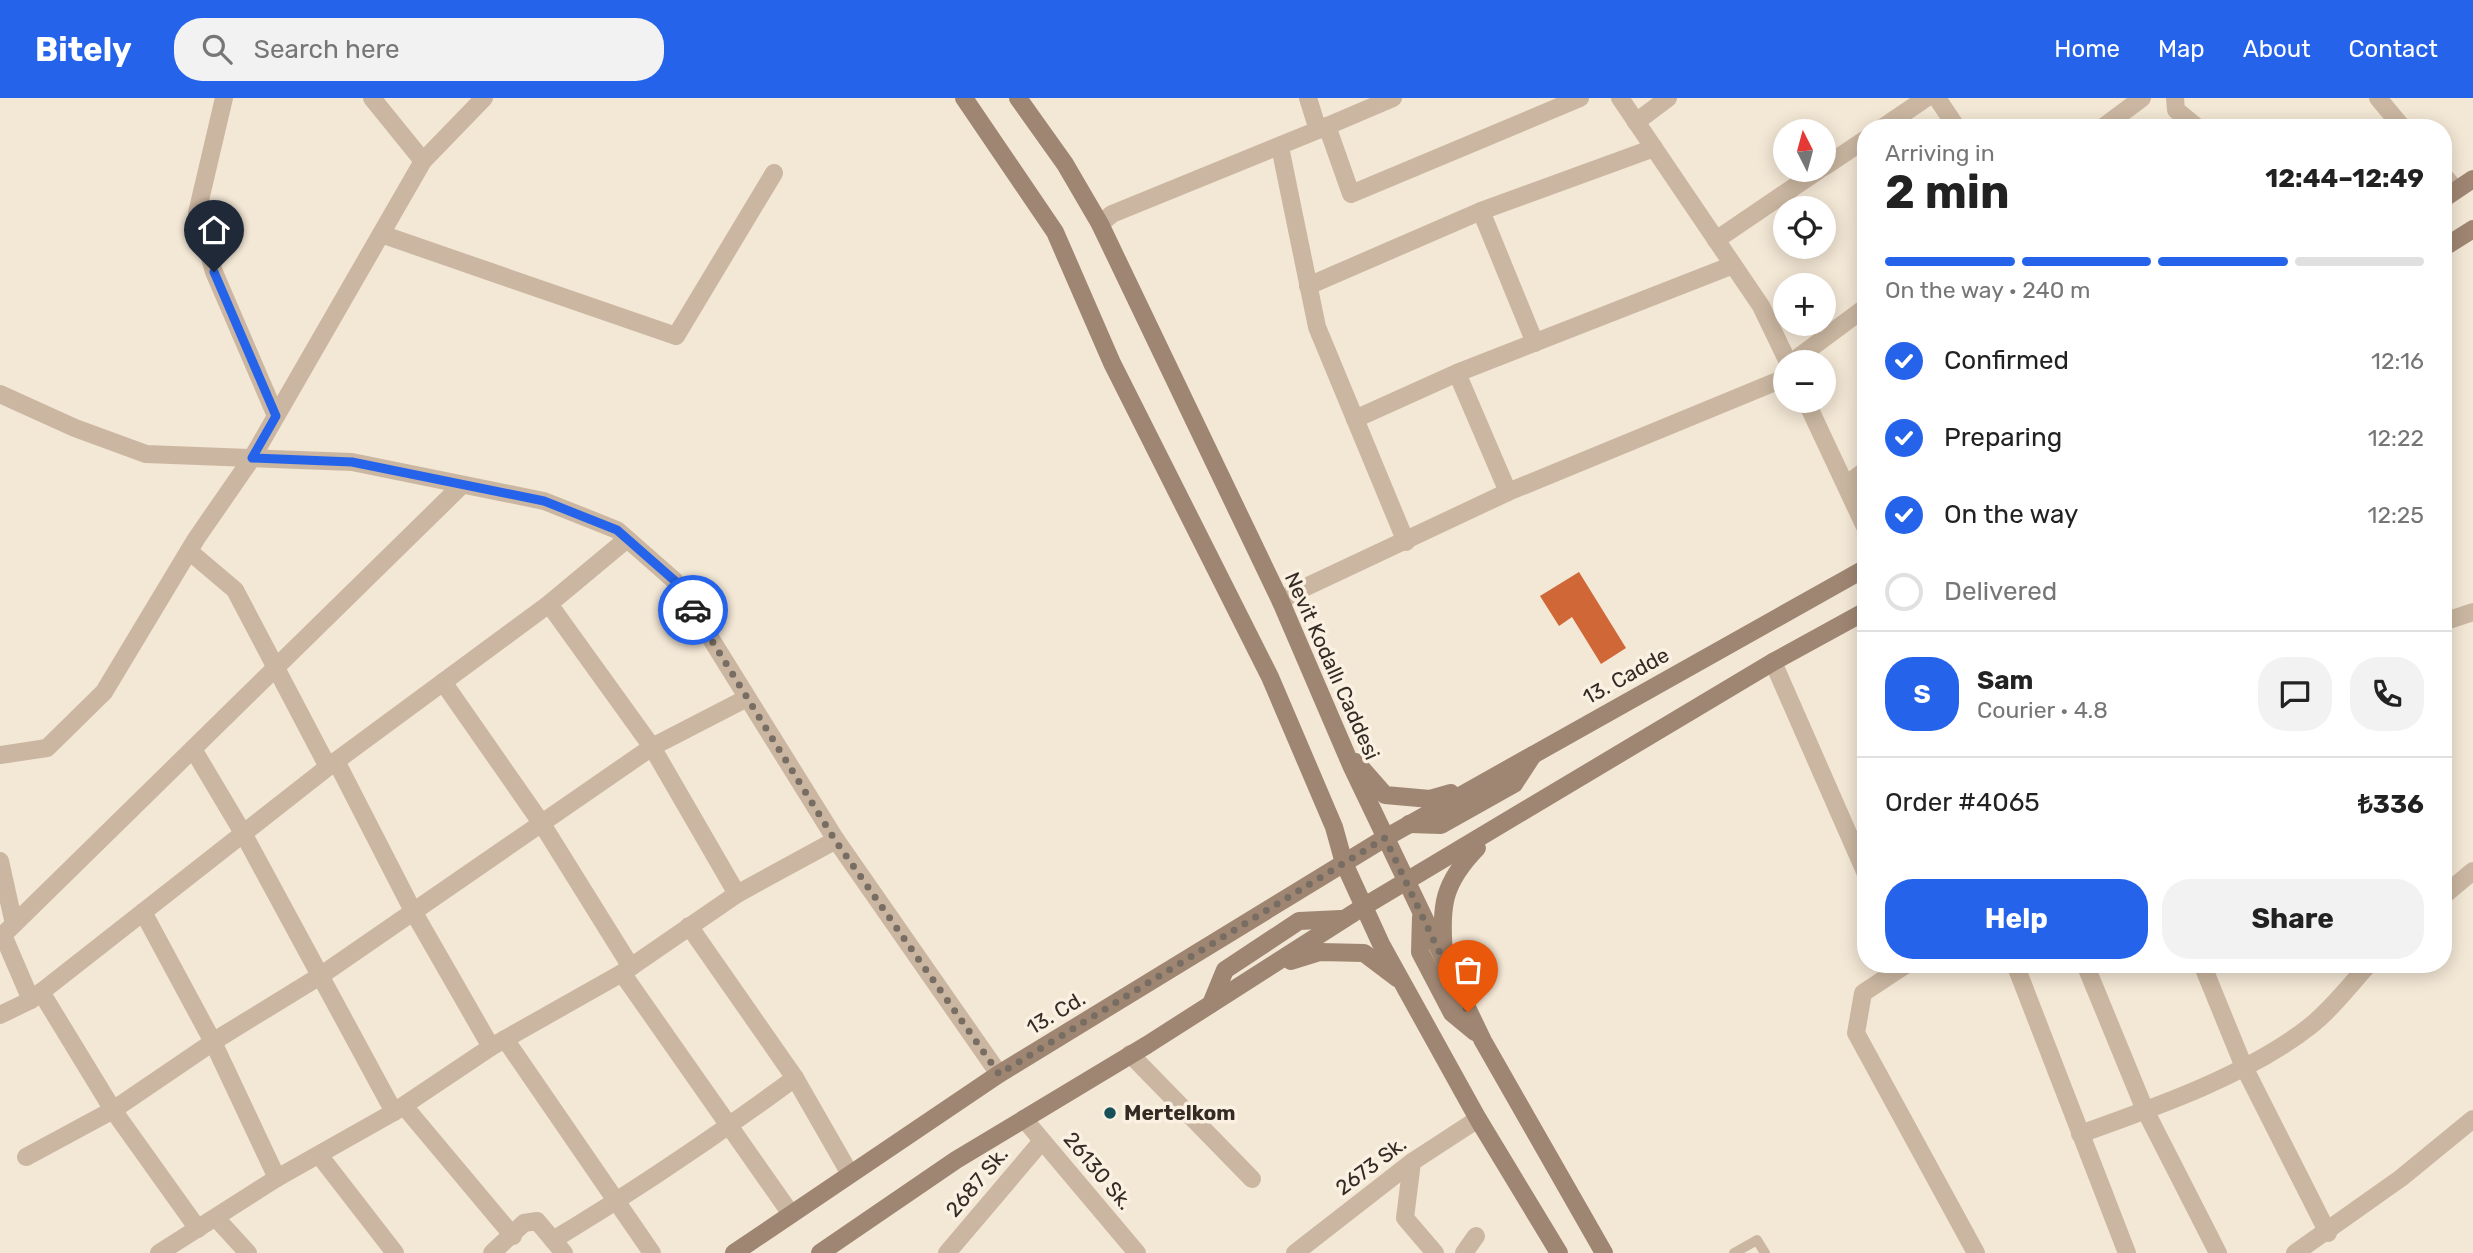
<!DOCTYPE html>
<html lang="en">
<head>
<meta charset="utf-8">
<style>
  :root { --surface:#fff; --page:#f2f2f2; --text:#222; --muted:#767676; --line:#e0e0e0; --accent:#2563eb }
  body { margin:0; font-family:Rubik,sans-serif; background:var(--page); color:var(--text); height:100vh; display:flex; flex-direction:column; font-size:26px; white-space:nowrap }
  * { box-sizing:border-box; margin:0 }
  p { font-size:23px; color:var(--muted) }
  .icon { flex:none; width:38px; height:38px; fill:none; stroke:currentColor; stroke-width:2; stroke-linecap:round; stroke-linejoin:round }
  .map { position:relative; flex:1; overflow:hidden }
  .sheet { position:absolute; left:1857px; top:21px; width:595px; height:854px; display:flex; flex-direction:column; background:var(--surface); border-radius:28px; box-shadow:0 4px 18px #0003 }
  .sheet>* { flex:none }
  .needle { width:46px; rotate:354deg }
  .tools { position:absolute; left:1773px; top:21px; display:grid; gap:14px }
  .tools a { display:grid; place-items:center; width:63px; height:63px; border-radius:50%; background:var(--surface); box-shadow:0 4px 18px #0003; font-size:35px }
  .pin { position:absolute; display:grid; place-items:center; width:60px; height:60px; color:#fff; margin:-72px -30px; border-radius:50% 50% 50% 0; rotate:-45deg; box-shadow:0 0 7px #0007 }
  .pin .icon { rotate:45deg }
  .courier { position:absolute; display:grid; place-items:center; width:70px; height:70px; margin:-35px; border:5px solid #2563eb; border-radius:50%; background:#fff; color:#222; box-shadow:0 2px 9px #0007 }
  .overview em { font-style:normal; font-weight:700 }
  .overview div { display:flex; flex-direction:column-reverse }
  .overview { display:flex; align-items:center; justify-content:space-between; height:119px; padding:0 28px }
  h1 { font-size:46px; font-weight:700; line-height:52px }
  .bar { display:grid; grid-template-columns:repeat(4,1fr); gap:10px 7px; align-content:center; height:84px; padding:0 28px }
  .bar i { height:9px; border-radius:5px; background:var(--line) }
  .bar .on { background:var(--accent) }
  .bar p { grid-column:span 4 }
  .line { display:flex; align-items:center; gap:18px; padding:0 28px; border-top:2px solid var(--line) }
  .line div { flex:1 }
  .round { display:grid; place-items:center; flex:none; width:74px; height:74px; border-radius:28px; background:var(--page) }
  ol { padding:0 28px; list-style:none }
  li { display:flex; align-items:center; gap:21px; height:77px }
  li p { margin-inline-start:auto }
  li .icon { padding:7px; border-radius:50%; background:var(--accent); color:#fff; stroke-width:4 }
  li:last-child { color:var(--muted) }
  li i { width:38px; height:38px; border:4px solid var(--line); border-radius:50% }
  .button { display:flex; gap:14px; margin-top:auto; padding:14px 28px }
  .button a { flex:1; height:80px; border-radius:28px; background:var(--accent); color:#fff; font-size:28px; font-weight:700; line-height:80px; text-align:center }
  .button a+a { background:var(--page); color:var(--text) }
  header { display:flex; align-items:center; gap:42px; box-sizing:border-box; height:98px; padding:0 35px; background:var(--accent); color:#fff }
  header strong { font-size:33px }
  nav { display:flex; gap:38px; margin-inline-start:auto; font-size:24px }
  .search { width:490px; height:63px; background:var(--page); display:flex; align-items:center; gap:18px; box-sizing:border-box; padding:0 24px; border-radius:28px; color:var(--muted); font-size:26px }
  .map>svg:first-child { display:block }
  .building { fill:#d06736 }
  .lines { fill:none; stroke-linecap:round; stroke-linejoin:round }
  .lane { stroke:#cbb7a1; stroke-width:10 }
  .street { stroke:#cbb7a1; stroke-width:18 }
  .secondary { stroke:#9f8672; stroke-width:18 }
  .done { stroke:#786d62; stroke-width:7; stroke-dasharray:0 12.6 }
  .route { stroke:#2563eb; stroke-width:9 }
  .poi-dot { fill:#175059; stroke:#faf1e2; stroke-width:2.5 }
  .labels { text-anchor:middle; stroke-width:7; stroke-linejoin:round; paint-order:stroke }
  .street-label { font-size:21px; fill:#352b24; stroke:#faf1e2 }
  .poi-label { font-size:21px; font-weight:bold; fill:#352b24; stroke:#faf1e2; text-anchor:start }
</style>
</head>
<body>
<header>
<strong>Bitely</strong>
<div class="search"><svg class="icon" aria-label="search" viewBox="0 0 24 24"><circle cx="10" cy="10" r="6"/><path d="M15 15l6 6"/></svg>Search here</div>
<nav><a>Home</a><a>Map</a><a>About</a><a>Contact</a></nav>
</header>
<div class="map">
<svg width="2473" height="1155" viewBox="0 0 2473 1155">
  <rect width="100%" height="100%" fill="#f3e7d5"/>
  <polygon class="building" points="1579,474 1626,550 1601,566 1572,519 1559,528 1540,498"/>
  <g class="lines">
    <polyline class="lane" points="1734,1155 1757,1142 1765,1155"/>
    <g class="street">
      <polyline points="224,0 197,115 214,174 276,318"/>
      <polyline points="372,0 423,63"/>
      <polyline points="1620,0 1761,208 1788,264"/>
      <polyline points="1937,0 1957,30"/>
      <polyline points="2175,0 2176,12 2198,30"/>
      <polyline points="2378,0 2403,30"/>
      <polyline points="1636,24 1668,0"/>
      <polyline points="1327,28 1351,96 1580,0"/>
      <polyline points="1882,30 1926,0"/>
      <polyline points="2102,30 2142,0"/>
      <polyline points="1318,32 1393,0"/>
      <polyline points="1280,49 1317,229 1406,444"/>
      <polyline points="1824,69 1866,41"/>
      <polyline points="2443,77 2456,92"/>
      <polyline points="1481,113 1535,245"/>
      <polyline points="1100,126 1112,116 1318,32 1308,0"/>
      <polyline points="381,136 676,238 774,75"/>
      <polyline points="1716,142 1819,72"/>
      <polyline points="1308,188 1481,113 1654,50"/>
      <polyline points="1792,264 1866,209"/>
      <polyline points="1457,275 1508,394"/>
      <polyline points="0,296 75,330 146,356 352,364 544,403 617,432 675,483 836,742 999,976"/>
      <polyline points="1806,303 1866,431"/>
      <polyline points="1355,321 1457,275 1733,167"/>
      <polyline points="1847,386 1866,372"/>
      <polyline points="189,453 235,492 328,669"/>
      <polyline points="1281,504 1291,496 1508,394 1785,280"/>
      <polyline points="549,506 652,649 737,796"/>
      <polyline points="2443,524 2473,514"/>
      <polyline points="1773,564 1866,776"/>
      <polyline points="443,584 542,726 631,869"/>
      <polyline points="193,651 243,735 394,1014"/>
      <polyline points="0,657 47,650 104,594 196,441 252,360 423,63 484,0"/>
      <polyline points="336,663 413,813 491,949"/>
      <polyline points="0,763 14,826"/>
      <polyline points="2443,798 2473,773"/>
      <polyline points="143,814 213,944 277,1080"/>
      <polyline points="689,828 795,980 850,1076"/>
      <polyline points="1907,866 1863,895 1856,935 1976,1155"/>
      <polyline points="2015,866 2127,1155"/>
      <polyline points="2085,866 2145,1012 2218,1155"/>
      <polyline points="2202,866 2244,969 2328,1135"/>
      <polyline points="622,875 791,1116"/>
      <polyline points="41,894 113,1012 198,1131"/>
      <polyline points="31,902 3,837 462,387"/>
      <polyline points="0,917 31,902 328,669 549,506 627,441"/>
      <polyline points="505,941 652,1155"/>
      <polyline points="1130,956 1252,1081"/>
      <polyline points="404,1008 513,1138"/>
      <polyline points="1024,1021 1137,1155"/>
      <path d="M2080,1036C2153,1010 2248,977 2309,929C2331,912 2350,887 2369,866"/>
      <polyline points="319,1057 395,1155"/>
      <polyline points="26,1059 113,1012 219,940 320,878 652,649 747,600"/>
      <polyline points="1412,1064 1405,1120 1435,1155"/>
      <polyline points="216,1120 248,1155"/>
      <path d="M553,1142C636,1092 716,1038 795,980"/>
      <polyline points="159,1155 277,1080 394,1014 491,949 622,875 737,796 836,742"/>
      <polyline points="492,1155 524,1125 537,1123 564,1155"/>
      <polyline points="947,1155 1042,1043"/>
      <polyline points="1295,1155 1412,1064 1478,1021"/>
      <polyline points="1464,1155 1476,1138"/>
      <polyline points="2295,1155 2401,1080 2473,1021"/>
    </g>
    <g class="secondary">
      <polyline points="964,0 1055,134 1112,265 1270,579 1334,729 1344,765 1381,846 1478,1021 1559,1155"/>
      <polyline points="1018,0 1065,66 1100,126 1281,504 1351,667 1483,943 1604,1155"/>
      <polyline points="2443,101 2473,81"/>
      <polyline points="2443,150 2473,131"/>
      <polyline points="1356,664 1385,697 1430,701 1451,695"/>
      <polyline points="1409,726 1441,727 1514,686 1533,657"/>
      <polyline points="1421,819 1420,854 1452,915 1475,934"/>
      <path d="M1444,854C1440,808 1443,785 1477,750"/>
      <polyline points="1291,863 1320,854 1364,855 1397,880"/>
      <polyline points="1211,906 1225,872 1299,823 1341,821"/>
      <polyline points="734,1155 999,976 1385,740 1866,470"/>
      <polyline points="820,1155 956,1062 1147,947 1363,809 1773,564 1866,513"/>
    </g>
  </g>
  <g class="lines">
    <polyline class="done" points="693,512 835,742 999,976 1385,740 1468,914"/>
    <polyline class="route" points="214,174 276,318 252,360 352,364 544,403 617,432 675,483 693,512"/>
  </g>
  <circle class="poi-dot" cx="1110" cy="1015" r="7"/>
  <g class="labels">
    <g class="street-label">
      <text transform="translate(1332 568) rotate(66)" y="7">Nevit Kodallı Caddesi</text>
      <text transform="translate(1626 578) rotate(-29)" y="7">13. Cadde</text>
      <text transform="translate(1056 915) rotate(-31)" y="7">13. Cd.</text>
      <text transform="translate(1371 1068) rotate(-37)" y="7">2673 Sk.</text>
      <text transform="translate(1098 1073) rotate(50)" y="7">26130 Sk.</text>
      <text transform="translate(977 1084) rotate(-50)" y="7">2687 Sk.</text>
    </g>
    <g class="poi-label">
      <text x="1124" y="1022">Mertelkom</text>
    </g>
  </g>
</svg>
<div class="tools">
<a><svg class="needle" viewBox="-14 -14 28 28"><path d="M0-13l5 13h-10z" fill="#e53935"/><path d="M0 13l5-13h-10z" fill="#767676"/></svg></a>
<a><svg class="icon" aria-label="locate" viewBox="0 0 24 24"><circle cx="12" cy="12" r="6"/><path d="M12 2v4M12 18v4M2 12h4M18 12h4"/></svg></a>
<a>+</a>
<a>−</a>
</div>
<div class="pin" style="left:1468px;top:914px;background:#ea580c"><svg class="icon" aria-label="bag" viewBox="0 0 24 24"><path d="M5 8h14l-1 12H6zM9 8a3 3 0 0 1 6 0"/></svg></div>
<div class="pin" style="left:214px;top:174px;background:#1f2937"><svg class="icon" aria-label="home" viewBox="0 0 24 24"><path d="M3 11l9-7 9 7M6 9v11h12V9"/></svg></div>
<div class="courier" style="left:693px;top:512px"><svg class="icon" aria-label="car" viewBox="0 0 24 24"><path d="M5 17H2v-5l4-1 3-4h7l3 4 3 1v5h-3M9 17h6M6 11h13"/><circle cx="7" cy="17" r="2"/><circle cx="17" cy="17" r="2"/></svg></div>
<section class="sheet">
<div class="overview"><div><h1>2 min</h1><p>Arriving in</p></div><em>12:44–12:49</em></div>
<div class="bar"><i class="on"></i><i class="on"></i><i class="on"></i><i></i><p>On the way · 240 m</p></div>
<ol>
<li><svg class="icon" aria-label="check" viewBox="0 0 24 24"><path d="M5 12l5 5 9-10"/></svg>Confirmed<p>12:16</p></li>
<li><svg class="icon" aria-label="check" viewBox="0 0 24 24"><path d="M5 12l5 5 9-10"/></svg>Preparing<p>12:22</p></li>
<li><svg class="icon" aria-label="check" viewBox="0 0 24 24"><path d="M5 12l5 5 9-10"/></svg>On the way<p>12:25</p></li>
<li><i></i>Delivered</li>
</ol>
<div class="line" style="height:126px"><b class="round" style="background:var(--accent);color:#fff">S</b><div><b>Sam</b><p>Courier · 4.8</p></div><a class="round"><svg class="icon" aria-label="chat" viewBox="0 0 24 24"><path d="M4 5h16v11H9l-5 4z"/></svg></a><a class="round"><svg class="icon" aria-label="phone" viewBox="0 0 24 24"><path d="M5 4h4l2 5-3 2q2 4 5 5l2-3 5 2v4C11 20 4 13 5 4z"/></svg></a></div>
<div class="line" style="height:91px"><div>Order #4065</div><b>₺336</b></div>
<div class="button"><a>Help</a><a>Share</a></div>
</section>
</div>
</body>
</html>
